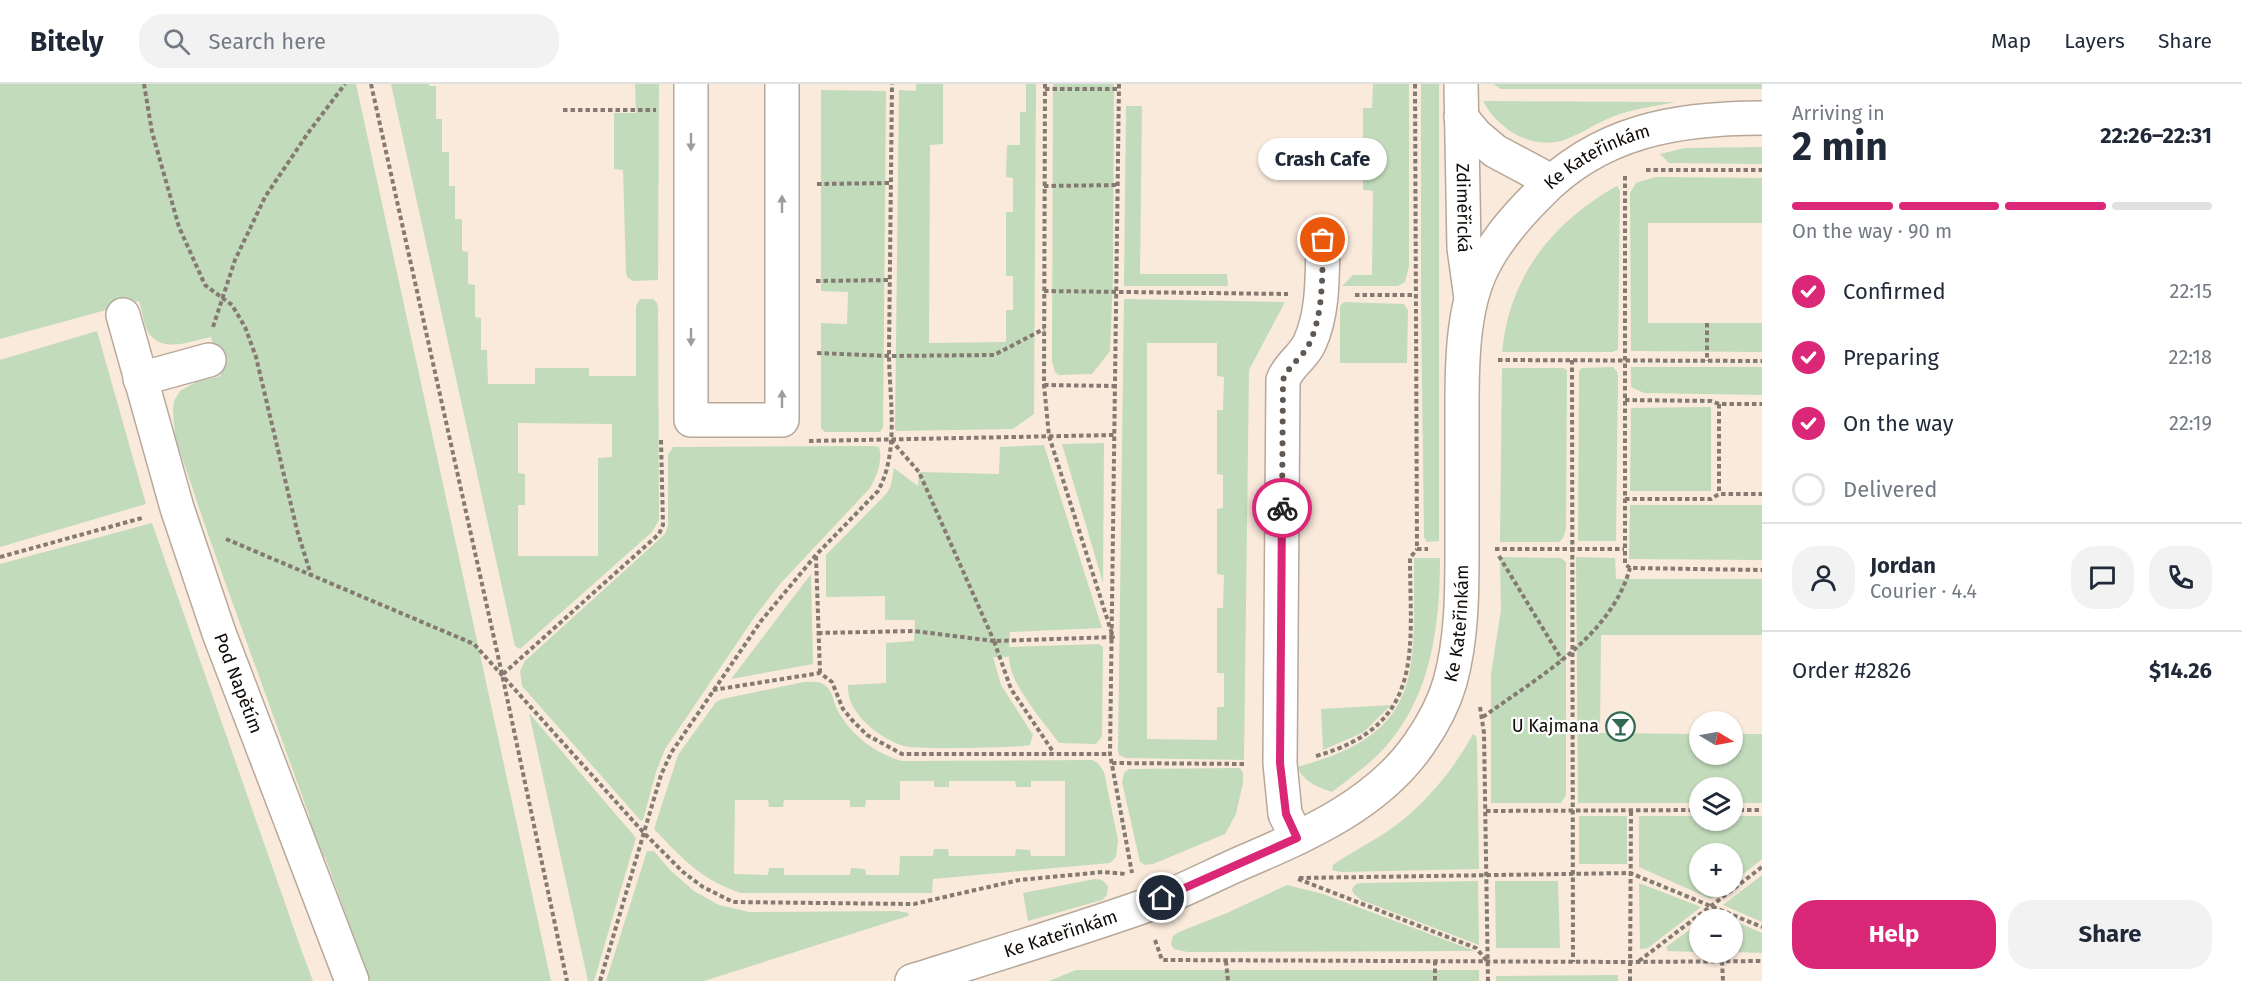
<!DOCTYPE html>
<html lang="en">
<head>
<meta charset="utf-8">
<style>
  :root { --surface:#fff; --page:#f2f2f3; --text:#1f2937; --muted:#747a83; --line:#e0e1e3; --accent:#db2777 }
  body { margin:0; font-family:"Fira Sans",sans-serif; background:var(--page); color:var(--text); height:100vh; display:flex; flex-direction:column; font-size:22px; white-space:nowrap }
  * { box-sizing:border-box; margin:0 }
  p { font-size:20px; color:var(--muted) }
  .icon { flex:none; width:33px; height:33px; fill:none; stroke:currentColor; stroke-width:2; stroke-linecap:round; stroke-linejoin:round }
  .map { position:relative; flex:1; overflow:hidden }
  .side { display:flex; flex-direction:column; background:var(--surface); width:480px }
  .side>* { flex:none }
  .needle { width:39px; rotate:100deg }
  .controls { position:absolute; left:1689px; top:627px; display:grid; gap:12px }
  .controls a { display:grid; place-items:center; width:54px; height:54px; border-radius:50%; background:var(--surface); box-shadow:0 2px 4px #0004; font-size:30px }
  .pin { position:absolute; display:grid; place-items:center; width:51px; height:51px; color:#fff; margin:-26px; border:3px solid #fff; border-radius:50%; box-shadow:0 2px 6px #0007 }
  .courier { position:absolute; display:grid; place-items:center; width:60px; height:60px; margin:-30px; border:4px solid #db2777; border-radius:50%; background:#fff; color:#222; box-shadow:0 2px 8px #0007 }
  .bubble { position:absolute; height:42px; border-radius:21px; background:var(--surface); box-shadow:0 2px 4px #0004; font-size:20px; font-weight:700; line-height:42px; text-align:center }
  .overview em { font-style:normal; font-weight:700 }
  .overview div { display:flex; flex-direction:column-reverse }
  .overview { display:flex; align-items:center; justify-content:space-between; height:102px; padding:0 30px }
  h1 { font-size:39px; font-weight:700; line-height:45px }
  .bar { display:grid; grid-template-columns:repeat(4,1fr); gap:9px 6px; align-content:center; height:72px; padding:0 30px }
  .bar i { height:8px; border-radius:4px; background:var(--line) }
  .bar .on { background:var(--accent) }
  .bar p { grid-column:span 4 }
  .line { display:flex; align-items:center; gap:15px; padding:0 30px; border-top:2px solid var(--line) }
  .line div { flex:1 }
  .round { display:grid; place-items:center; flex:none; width:63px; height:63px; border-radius:24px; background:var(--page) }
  ol { padding:0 30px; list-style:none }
  li { display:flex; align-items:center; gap:18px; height:66px }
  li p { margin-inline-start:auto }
  li .icon { padding:6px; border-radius:50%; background:var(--accent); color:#fff; stroke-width:4 }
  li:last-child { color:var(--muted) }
  li i { width:33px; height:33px; border:3px solid var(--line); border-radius:50% }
  .cta { display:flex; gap:12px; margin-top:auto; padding:12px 30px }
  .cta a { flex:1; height:69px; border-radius:24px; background:var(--accent); color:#fff; font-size:24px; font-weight:700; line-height:69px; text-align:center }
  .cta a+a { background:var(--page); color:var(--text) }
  header { display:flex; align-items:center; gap:36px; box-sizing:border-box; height:84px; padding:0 30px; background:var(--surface); border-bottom:2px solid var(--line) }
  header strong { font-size:28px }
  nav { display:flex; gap:33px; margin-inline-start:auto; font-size:21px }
  .search { width:420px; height:54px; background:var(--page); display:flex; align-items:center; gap:15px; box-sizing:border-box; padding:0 21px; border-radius:24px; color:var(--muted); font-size:22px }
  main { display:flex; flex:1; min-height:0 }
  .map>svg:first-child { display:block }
  .green { fill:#c2dbbb; fill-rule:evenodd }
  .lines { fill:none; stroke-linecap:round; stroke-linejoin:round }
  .minor-casing { stroke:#b7a89a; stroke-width:36 }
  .path { stroke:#847a71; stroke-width:4; stroke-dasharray:4.5 3; stroke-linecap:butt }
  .minor { stroke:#fff; stroke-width:33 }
  .oneway { fill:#9f9d9b }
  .done { stroke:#615851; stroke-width:6; stroke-dasharray:0 10.8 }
  .route { stroke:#db2777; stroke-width:8 }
  .labels { text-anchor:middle; stroke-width:4.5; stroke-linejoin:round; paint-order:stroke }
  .street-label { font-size:18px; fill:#0f0a06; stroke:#fff }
  .poi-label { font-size:18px; fill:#0f0a06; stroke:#fff; text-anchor:end }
</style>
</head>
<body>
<header>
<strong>Bitely</strong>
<div class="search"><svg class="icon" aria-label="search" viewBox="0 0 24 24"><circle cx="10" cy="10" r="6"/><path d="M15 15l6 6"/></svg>Search here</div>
<nav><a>Map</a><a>Layers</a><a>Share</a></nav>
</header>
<main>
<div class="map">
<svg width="1762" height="897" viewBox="0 0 1762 897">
  <rect width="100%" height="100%" fill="#faeadc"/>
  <g class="green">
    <path d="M0,0H356L551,897H370L325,773L315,765L306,751L310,734L210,456L175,353L173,327L174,317L180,307L196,298L221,292L211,253C190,257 159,272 146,244C143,236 142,225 139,217L0,255Z"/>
    <path d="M391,0H429V2H436V35H442V68H449V102H455V135H462V167L468,168V200L475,201V233L481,234V266H487L488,300H535V284H589V292H636V222L640,215H653L657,219L658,223L659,436L652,448L520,565L515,562ZM518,339L612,340V373L598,374V472H518V421H525V390L518,389Z"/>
    <polygon points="635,0 659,0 658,196 633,197 627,193 626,188 623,86 614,85 614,29 636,29"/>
    <polygon points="916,0 943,0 943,60 930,61 929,259 1006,258 1006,226 1013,226 1013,192 1006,192 1006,128 1013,128 1013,94 1006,93 1007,61 1020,61 1020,28 1026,28 1026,0 1036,0 1034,330 1013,345 896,347 895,345 899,6 916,7"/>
    <polygon points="1053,0 1114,0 1113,195 1110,267 1092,290 1059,291 1055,288 1052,278"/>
    <polygon points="1373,0 1409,0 1409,182 1405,198 1398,202 1342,202 1353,191 1372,191 1373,107 1363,106 1363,24 1372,24"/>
    <polygon points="1421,0 1439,0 1439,457 1427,458 1424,453 1421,220"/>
    <polygon points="1493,0 1762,0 1762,5 1501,5"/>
    <polygon points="821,6 886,7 883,343 880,348 825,348 821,344 821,239 847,240 848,208 821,207"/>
    <path d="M1483,17L1675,18C1657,22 1638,24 1620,30C1600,36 1581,51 1561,57C1529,65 1497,44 1483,17Z"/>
    <polygon points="1126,22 1142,22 1140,190 1227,190 1228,202 1124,202"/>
    <polygon points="1762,63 1762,80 1669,79 1660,70 1685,64"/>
    <polygon points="1655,93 1762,94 1762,139 1648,139 1648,239 1762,239 1762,268 1631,267 1630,109 1636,99"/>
    <path d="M1617,102L1620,107L1618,266L1612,268H1502C1509,193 1552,138 1617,102Z"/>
    <path d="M1124,215L1285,218L1249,286L1244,676L1126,674L1119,671L1118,667ZM1147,259H1217V292L1224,293L1223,326H1217V390L1223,391V424L1217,425V490L1224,491L1223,524H1217V589H1224V623H1217V656L1147,655Z"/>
    <polygon points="1344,218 1404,220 1408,226 1407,279 1340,279 1340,222"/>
    <polygon points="97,247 146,420 0,463 0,276"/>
    <polygon points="1613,283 1617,288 1618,293 1616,457 1578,457 1579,287 1582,284"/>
    <polygon points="1631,283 1762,283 1762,311 1644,309 1631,303"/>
    <polygon points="1502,284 1563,284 1567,286 1566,445 1563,454 1559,458 1500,458"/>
    <polygon points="1711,323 1711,407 1630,407 1631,324"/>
    <polygon points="1104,359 1103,499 1062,360"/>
    <path d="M1044,361L1102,544L1010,548L1009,563L1099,560L1103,563L1102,652L1096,660L1059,659C1043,637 1009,600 1009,573H993L1001,601L1033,651L1030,661C1018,664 914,666 904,662C879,654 846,629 848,601L886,599V559L914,557L915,536H885V512L826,513V471L887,409L891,401L894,384L918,402L919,388L999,390L1000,363Z"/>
    <path d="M673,363L873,362L879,363C883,376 877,392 870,404L780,500L756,531L665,665L656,688L643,736L641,737L522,602L520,587L525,577L665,450L668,441V371Z"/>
    <polygon points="1630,421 1762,421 1762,476 1629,475"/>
    <polygon points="152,439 301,865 313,897 0,897 0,480"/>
    <polygon points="1500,473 1561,474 1566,478 1566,711 1561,719 1491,719 1491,590 1501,526"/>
    <polygon points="1576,473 1615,474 1616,495 1762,495 1762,551 1601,551 1600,649 1699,650 1700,670 1732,670 1733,650 1762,650 1762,719 1733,719 1732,704 1700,704 1699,719 1578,719"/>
    <path d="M1414,474H1440C1440,540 1432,608 1388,660C1372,679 1351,693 1332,708C1317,703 1304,698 1297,683C1427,648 1413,588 1414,474Z"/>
    <polygon points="811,490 813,580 731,595"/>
    <path d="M804,598C813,598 819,596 826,602C834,609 833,619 838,627C851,651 876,670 902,677L1092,676L1098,679L1104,688L1118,756L1116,773L1110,779L933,795L932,809H741C701,796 683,775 654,745L678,671L716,618L722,615ZM900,697H934V703H949V697H1015L1016,703H1031V697H1065V772H1031L1030,766L1016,765L1015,772H949L948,765H934L933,772H900L899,791H866L865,785L851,784L850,791H784V784H769L768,791L734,790L735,716H768L769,723H783L784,716H850V723H865L866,716H900Z"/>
    <polygon points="1391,621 1364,648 1323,666 1321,625"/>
    <polygon points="529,629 636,754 594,897 588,897"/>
    <path d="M1473,650L1476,652L1477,659L1479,785L1341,788L1332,786L1333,781C1350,769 1370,759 1388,747C1423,723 1453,687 1473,650Z"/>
    <polygon points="1240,684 1243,689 1243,699 1236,730 1225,750 1153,780 1145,781 1140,778 1122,698 1124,689 1129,685"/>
    <rect x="1579" y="732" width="48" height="48"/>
    <polygon points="1639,732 1699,732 1700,736 1732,736 1733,732 1762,732 1762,775 1733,798 1732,770 1700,770 1700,802 1727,803 1711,815 1639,783"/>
    <polygon points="647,767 654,767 670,786 694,807 719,821 749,828 898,827 909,829 908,832 704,897 606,897"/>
    <polygon points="1762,791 1762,838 1723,821"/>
    <polygon points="1095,795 1102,796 1108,802 1107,811 1102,816 1028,837 1023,809"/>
    <polygon points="1478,797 1479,861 1361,816 1353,809 1352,805 1356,800 1362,799"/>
    <polygon points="1495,797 1558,797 1560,864 1496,864"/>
    <polygon points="1639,799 1701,823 1648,864 1640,865"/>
    <polygon points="1287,801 1323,810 1475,867 1187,868 1174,865 1171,861 1173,852 1179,848 1227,829"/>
    <polygon points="1733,836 1762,849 1762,869 1733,868"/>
    <polygon points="1699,839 1699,868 1668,867 1666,863"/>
    <polygon points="1076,886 1479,886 1479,897 1049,897"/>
    <polygon points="1618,891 1618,897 1496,897 1496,892"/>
  </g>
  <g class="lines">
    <defs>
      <g id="minor">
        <polyline points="691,0 691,336 782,336 782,0"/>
        <path id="s1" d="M1461,0L1464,164L1471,214"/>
        <polyline points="1461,33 1476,51 1495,67 1551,97"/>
        <path id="s2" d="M123,231L177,424L219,549L352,897"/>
        <polyline points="140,295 209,276"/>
        <path d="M1297,754L1285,730L1280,679L1283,296C1289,280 1304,273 1310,258C1324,227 1322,189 1323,156"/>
        <path id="s3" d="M912,897C988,873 1064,850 1139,824C1173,812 1207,794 1241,779C1306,751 1377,721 1419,660C1431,643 1444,619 1450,598C1463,551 1462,501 1462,452C1462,408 1462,364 1462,320C1462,279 1463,227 1480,189C1493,159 1515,134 1538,111C1599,47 1677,34 1762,34"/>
      </g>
    </defs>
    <use href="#minor" class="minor-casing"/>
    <g class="path">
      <polyline points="144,0 152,48 179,143 205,201 232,221 245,243 256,273 297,446 311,491"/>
      <polyline points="371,0 502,590 567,897"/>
      <polyline points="1045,0 1044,301 1049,352 1113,553 994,557 1011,605 1054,669"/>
      <polyline points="1119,0 1110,670 1132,789"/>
      <polyline points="1415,0 1417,465 1428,465"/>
      <polyline points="1045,5 1119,5"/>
      <polyline points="563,26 656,26"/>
      <polyline points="1646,86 1762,86"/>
      <polyline points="1625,92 1625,480 1630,484 1762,486"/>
      <polyline points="817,100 891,99"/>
      <polyline points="1044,102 1118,101"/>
      <polyline points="816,197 890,196"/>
      <polyline points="1044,207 1288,210"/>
      <polyline points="1355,211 1415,211"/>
      <polyline points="1707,239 1707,277"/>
      <polyline points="213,243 235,176 265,113 308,49 345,0"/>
      <polyline points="817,269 889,272 994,271 1044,245"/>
      <polyline points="1498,276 1762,277"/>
      <polyline points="1572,276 1573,878"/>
      <polyline points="1044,301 1116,302"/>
      <polyline points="1625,316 1711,317 1719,320 1762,320"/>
      <polyline points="1719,320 1719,410"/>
      <polyline points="891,356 919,388 994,557"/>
      <polyline points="809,357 1115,351"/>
      <polyline points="1625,415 1711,415 1719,410 1762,410"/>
      <polyline points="226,455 474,560 644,749 683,788 703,803 733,818 914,820 1019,796 1103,788 1126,790"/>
      <polyline points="1495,465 1624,465"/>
      <polyline points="816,472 820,589"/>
      <polyline points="1499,472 1562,576"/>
      <polyline points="0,473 142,434"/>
      <polyline points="818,549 914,547 994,557"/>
      <polyline points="503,590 659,450 663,441 661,356"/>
      <polyline points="713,606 820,589 832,598 843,625 852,636 867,651 902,670 1110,670"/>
      <polyline points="1480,623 1484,649 1488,897"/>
      <path d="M1483,633C1538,593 1611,553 1630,484"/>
      <path d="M1316,672C1426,641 1410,567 1410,474L1417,465"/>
      <polyline points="1112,679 1246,680"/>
      <polyline points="1732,726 1762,726"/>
      <polyline points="1486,727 1700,726"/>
      <polyline points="1299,794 1630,789 1762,843"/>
      <polyline points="1298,795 1476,864 1488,878"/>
      <polyline points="1155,856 1162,876 1630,878 1762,877"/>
      <polyline points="1226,877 1228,897"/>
      <polyline points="1435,877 1435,897"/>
      <polyline points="1639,877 1762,783"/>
      <polyline points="1722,877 1723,897"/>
      <path d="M600,897L661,691L671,669L761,537L816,471L878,407C900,367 889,313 889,269C890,179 891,90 892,0"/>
      <polyline points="1630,897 1631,726"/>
    </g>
    <use href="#minor" class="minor"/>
  </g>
  <defs><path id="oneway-solid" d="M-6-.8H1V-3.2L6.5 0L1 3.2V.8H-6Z" transform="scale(1.5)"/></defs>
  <g class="oneway">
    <use href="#oneway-solid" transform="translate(691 58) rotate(90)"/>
    <use href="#oneway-solid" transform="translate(782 120) rotate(-90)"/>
    <use href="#oneway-solid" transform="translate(691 253) rotate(90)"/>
    <use href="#oneway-solid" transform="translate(782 315) rotate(-90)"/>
  </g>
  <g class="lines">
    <path class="done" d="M1282,424L1283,296C1289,280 1304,273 1310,258C1324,227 1322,189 1323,156"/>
    <polyline class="route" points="1162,814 1297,754 1286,730 1280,679 1282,424"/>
  </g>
  <defs>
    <symbol id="bar-ring" viewBox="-11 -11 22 22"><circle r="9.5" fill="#fff" stroke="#306a52" stroke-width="1.5"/><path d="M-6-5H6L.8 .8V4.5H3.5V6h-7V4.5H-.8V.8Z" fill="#306a52"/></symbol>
  </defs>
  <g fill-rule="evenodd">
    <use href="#bar-ring" x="1604" y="626" width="33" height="33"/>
  </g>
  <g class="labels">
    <g class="street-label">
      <text dy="6" stroke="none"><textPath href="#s3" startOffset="1218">Ke Kateřinkám</textPath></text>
      <text dy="6" stroke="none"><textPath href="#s1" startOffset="124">Zdiměřická</textPath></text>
      <text dy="6" stroke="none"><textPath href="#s3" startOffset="696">Ke Kateřinkám</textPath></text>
      <text dy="6" stroke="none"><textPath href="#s2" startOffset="386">Pod Napětím</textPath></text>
      <text dy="6" stroke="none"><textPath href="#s3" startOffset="156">Ke Kateřinkám</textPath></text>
    </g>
    <g class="poi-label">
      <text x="1599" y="648">U Kajmana</text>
    </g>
  </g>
</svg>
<div class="controls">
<a><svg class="needle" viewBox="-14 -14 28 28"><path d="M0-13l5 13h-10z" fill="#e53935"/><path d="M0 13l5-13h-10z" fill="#747a83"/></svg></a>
<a><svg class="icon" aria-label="layers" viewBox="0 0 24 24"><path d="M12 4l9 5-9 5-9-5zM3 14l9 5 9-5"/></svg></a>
<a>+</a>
<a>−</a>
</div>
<div class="pin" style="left:1323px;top:156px;background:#ea580c"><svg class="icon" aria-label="bag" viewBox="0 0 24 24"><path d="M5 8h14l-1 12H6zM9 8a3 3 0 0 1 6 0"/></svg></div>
<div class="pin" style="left:1162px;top:814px;background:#1f2937"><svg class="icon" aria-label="home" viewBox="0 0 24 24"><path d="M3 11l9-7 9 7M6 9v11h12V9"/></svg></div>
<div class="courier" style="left:1282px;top:424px"><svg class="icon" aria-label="bike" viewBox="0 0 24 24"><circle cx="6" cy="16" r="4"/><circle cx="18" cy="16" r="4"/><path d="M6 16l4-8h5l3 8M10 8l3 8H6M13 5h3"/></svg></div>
<div class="bubble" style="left:1258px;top:54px;width:129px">Crash Cafe</div>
</div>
<section class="side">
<div class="overview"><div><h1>2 min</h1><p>Arriving in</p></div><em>22:26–22:31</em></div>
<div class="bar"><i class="on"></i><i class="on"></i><i class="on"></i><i></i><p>On the way · 90 m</p></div>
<ol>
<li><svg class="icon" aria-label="check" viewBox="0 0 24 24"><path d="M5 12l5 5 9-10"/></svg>Confirmed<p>22:15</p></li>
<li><svg class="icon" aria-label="check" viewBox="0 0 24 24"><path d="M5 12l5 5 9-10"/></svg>Preparing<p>22:18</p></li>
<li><svg class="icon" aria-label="check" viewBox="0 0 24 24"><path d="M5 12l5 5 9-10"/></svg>On the way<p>22:19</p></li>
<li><i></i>Delivered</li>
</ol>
<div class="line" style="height:108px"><a class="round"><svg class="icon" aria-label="person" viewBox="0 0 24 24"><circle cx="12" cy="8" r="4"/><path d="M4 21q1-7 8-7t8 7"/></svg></a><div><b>Jordan</b><p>Courier · 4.4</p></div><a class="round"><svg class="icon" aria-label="chat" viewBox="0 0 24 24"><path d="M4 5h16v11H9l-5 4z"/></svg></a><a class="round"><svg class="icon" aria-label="phone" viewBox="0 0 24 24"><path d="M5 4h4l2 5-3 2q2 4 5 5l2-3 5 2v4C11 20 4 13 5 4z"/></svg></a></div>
<div class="line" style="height:78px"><div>Order #2826</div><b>$14.26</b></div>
<div class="cta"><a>Help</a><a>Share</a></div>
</section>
</main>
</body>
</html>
